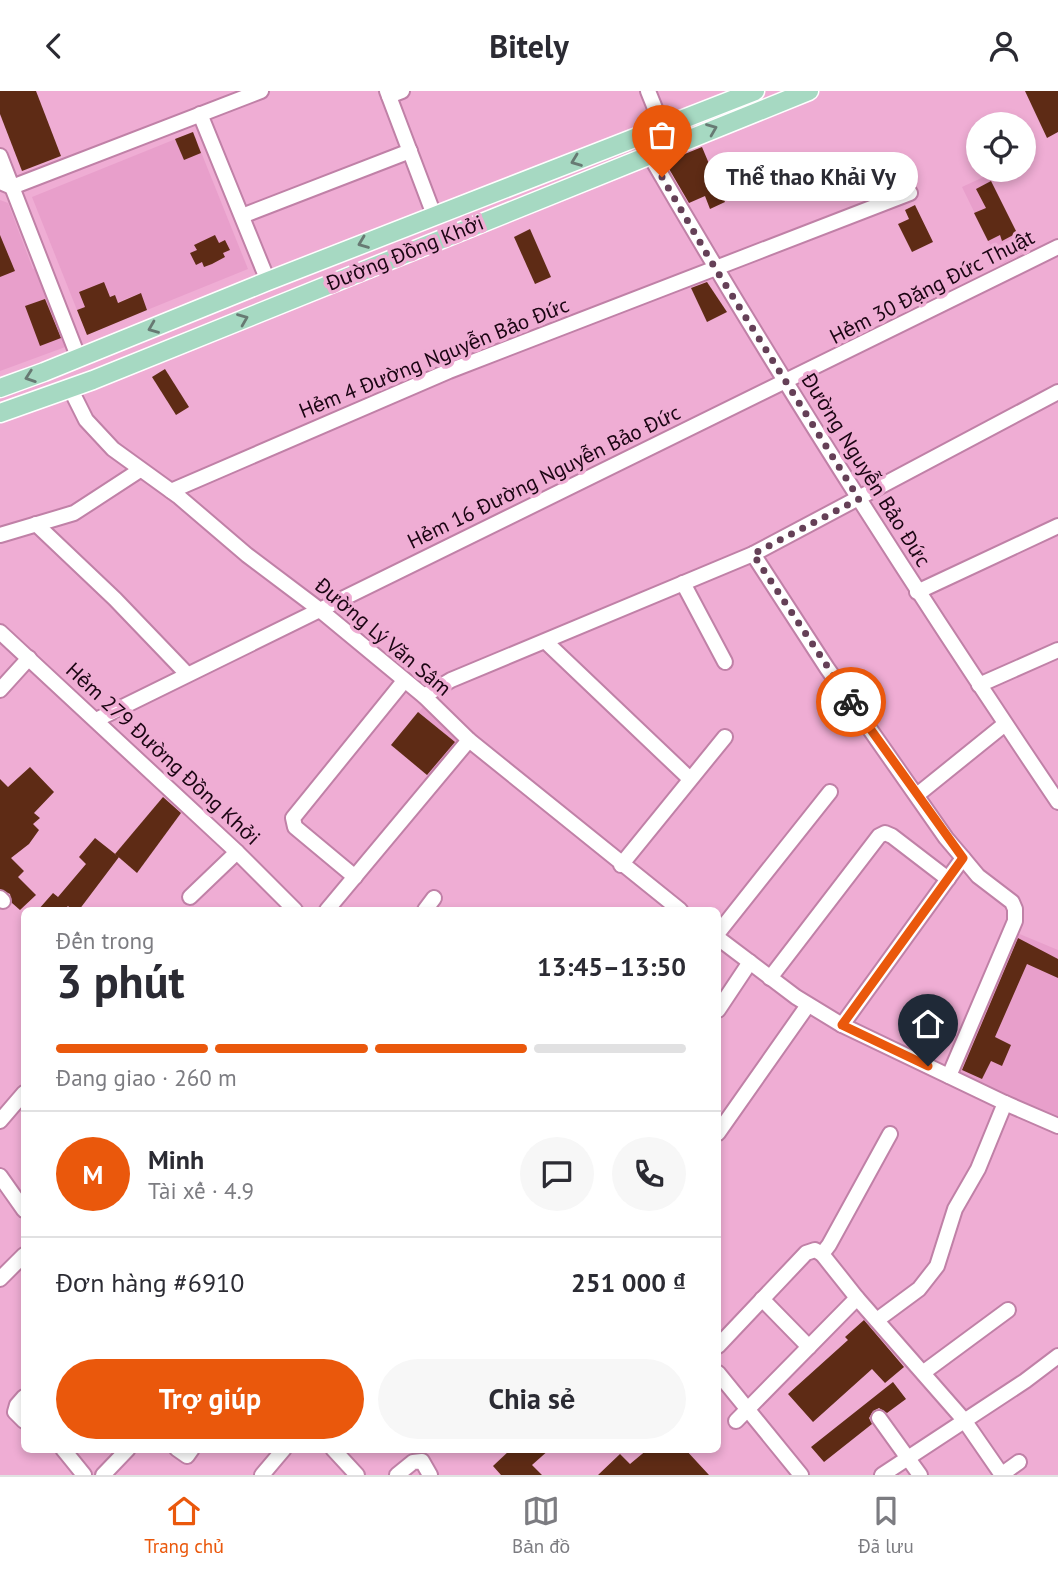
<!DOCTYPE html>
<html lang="vi">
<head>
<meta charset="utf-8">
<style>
  :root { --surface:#fff; --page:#f7f7f7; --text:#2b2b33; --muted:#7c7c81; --line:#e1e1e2; --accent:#ea580c }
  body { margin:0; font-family:"PT Sans",sans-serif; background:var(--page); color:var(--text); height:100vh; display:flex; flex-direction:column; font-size:26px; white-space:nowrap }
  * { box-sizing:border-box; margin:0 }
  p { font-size:23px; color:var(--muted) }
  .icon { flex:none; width:38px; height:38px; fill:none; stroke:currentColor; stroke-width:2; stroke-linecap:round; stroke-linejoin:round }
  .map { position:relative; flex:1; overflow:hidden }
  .side { position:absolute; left:21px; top:816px; width:700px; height:546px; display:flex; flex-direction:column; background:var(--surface); border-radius:10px; box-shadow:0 4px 10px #0003 }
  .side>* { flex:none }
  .tools { position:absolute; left:966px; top:21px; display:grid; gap:14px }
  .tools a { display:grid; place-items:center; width:70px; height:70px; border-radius:50%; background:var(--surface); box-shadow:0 4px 10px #0003; font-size:35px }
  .pin { position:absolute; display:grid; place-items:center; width:60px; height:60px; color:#fff; margin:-72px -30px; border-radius:50% 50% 50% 0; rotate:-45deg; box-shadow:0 0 7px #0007 }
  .pin .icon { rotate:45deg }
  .courier { position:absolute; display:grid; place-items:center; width:70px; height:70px; margin:-35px; border:5px solid #ea580c; border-radius:50%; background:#fff; color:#222; box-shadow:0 2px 9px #0007 }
  .bubble { position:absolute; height:49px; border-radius:24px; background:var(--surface); box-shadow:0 4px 10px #0003; font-size:23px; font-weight:700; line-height:49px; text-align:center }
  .head em { font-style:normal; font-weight:700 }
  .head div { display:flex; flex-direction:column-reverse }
  .head { display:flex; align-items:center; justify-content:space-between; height:119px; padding:0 35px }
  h1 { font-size:46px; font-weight:700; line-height:52px }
  .bar { display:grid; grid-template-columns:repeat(4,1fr); gap:10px 7px; align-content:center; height:84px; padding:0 35px }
  .bar i { height:9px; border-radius:5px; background:var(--line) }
  .bar .current { background:var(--accent) }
  .bar p { grid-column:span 4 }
  .line { display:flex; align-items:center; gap:18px; padding:0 35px; border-top:2px solid var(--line) }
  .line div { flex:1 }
  .round { display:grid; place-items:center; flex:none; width:74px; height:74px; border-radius:37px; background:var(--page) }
  .action { display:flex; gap:14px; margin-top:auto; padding:14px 35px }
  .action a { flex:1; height:80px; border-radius:42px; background:var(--accent); color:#fff; font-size:28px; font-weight:700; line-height:80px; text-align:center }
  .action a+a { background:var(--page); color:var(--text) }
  header { display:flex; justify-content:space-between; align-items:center; height:91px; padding:0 35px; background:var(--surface); font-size:32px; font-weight:700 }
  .tabs { display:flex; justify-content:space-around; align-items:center; height:98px; border-top:2px solid var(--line); background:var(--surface); font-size:19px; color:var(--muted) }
  .tabs a { display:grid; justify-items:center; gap:4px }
  .tabs .current { color:var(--accent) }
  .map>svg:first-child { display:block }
  .built { fill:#e89fcb }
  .building { fill:#5e2b15 }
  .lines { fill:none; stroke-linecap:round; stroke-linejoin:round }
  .minor-casing { stroke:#c081a7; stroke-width:18 }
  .major-casing { stroke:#fff; stroke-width:21 }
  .minor { stroke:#fff; stroke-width:14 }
  .major { stroke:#a6d9c2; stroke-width:18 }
  .oneway { stroke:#677a73 }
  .done { stroke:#654057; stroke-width:7; stroke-dasharray:0 12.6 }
  .route { stroke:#ea580c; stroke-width:9 }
  .labels { text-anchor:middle; stroke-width:7; stroke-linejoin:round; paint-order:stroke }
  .street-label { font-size:21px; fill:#1b0513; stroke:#efadd4 }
</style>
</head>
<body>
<header><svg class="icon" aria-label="back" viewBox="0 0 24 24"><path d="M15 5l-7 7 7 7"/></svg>Bitely<svg class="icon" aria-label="person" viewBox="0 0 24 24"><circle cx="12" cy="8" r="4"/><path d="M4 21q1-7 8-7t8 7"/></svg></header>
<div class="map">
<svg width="1058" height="1384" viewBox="0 0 1058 1384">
  <rect width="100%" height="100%" fill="#efadd4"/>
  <g class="built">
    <polygon points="193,41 248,178 147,219 140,202 118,211 114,204 77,219 32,106"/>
    <polygon points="988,84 1026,161 1000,174 962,96"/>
    <polygon points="0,109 8,112 33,178 37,176 68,255 0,280"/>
    <polygon points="423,616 463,649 432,688 391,654"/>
    <polygon points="1015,841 1058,859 1058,1027 957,981"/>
  </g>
  <g class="building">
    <polygon points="0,0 36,0 61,65 22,80 0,23"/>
    <polygon points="1025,0 1058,0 1058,41 1047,47"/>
    <polygon points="193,41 201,62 184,69 175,48"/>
    <polygon points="702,56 725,111 710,118 705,105 689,112 665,71"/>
    <polygon points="991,90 1017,142 1002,150 1000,144 988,150 974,122 986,117 976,98"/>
    <polygon points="915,114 933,151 912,161 898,133 909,128 905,119"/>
    <polygon points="530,138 551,186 535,193 514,146"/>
    <polygon points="0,144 15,180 0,186"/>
    <polygon points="215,144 219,152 225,149 230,159 223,162 225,166 212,173 204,176 202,171 196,174 190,162 197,159 194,154"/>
    <polygon points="104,191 110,206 115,204 118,212 141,202 147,219 87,244 77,219 85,216 79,201"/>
    <polygon points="707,191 727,221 707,231 691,197"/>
    <polygon points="45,208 61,247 40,255 25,215"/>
    <polygon points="165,278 189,316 176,324 152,286"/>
    <polygon points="418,621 455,651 427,684 391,654"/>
    <polygon points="30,676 54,701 34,722 40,727 33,733 39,739 29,753 11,767 24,780 18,786 36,804 20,819 12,812 10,803 0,798 0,688 8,696"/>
    <polygon points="163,706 181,722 137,782 115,763"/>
    <polygon points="95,747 119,766 79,819 72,819 68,815 64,819 38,819 53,802 58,806 86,773 79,766"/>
    <polygon points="1018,847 1058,868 1058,887 1027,873 995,946 1011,954 1002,975 991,970 982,988 962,979"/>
    <polygon points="864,1229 904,1276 885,1292 872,1278 813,1331 788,1303 848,1249 845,1246"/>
    <polygon points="893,1291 906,1308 887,1322 879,1317 873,1320 869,1327 872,1333 824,1371 811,1356"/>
    <polygon points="511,1358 550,1358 532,1374 542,1384 501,1384 493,1375"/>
    <polygon points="648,1358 685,1358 709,1384 598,1384 620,1363 630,1373"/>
  </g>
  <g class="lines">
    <defs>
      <g id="minor">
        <polyline points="387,0 434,124"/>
        <polyline points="648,0 663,37"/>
        <polyline points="389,5 402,0"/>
        <polyline points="200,23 268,190"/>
        <path d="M649,63C777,284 915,499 1058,711"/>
        <polyline points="0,65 79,268"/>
        <polyline points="0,91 12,96 261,0"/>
        <polyline points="242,125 410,60"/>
        <polyline points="70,297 86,329 113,358 178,405 247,464 320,519 424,605 469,649 680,819"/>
        <polyline points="171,400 449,280 910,102"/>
        <polyline points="36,433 115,508 187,583"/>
        <polyline points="0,444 74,422 140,379"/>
        <polyline points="753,463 827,577 946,747 963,767 842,934"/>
        <polyline points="683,492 725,571"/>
        <polyline points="917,501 1058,435"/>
        <polyline points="0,541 237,761 295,819"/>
        <polyline points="546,551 690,688"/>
        <polyline points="979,594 1058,559"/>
        <polyline points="0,599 29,567"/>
        <polyline points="424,605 451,589 753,463 1058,301"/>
        <path d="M96,629C415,469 738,316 1058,156"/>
        <polyline points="917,704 1005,633"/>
        <polyline points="621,774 725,646"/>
        <polyline points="355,786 295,736 293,727 404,590"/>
        <polyline points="190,806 237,761"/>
        <polyline points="0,807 3,810"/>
        <polyline points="327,819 469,649"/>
        <polyline points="425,819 434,807"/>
        <polyline points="718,842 830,701"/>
        <polyline points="718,847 796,906 842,934 1005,1012 1058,1035"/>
        <polyline points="770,887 879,745 885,742 892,745 948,788"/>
        <polyline points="718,919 750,871"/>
        <polyline points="949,985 1015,830 1015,818 1012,811 978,785 963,767"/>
        <polyline points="0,1030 24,1002"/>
        <polyline points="718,1042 808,914"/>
        <polyline points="0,1085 24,1119"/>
        <polyline points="822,1163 857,1207 964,1329 1002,1384"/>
        <polyline points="0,1188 24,1164"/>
        <polyline points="762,1208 809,1256"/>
        <polyline points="877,1229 919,1198 937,1175 955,1118 978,1078 1005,1012"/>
        <polyline points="718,1255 806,1162 815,1159 822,1163 829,1154 890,1043"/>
        <polyline points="924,1281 1008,1219"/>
        <polyline points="718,1282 801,1384"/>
        <polyline points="24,1306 17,1314 15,1321 24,1330"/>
        <polyline points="879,1327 920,1384"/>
        <polyline points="736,1330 857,1207"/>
        <polyline points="63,1358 84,1384"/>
        <polyline points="177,1358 187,1365 192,1358"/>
        <polyline points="333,1358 357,1384"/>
        <polyline points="103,1384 128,1358"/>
        <polyline points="262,1384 284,1358"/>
        <polyline points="397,1384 413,1371 422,1370 430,1384"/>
        <polyline points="882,1384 1025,1290 1058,1265"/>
        <polyline points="1001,1384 1019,1371"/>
      </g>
      <g id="major">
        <polyline points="0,297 44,281 268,190 755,0"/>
        <polyline points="0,322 93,289 809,0"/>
      </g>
    </defs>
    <use href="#minor" class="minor-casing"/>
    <use href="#major" class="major-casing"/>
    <use href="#minor" class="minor"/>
    <use href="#major" class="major"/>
  </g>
  <defs><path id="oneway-chevron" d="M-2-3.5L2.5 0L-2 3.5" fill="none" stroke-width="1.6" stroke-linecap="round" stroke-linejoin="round" transform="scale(1.75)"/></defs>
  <g class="oneway">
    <use href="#oneway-chevron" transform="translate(712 38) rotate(-22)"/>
    <use href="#oneway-chevron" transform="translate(576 70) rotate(159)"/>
    <use href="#oneway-chevron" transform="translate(363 152) rotate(159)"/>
    <use href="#oneway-chevron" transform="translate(243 228) rotate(-22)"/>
    <use href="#oneway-chevron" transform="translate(153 237) rotate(158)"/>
    <use href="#oneway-chevron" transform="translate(30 286) rotate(161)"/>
  </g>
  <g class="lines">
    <polyline class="done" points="662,86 715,177 859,408 753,463 851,611"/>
    <polyline class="route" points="851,611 963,767 842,934 928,975"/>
  </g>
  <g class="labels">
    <g class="street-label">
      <text transform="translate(405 162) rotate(-22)" y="7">Đường Đồng Khởi</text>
      <text transform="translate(932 196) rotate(-27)" y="7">Hẻm 30 Đặng Đức Thuật</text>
      <text transform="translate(434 267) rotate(-22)" y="7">Hẻm 4 Đường Nguyễn Bảo Đức</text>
      <text transform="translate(866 379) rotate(58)" y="7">Đường Nguyễn Bảo Đức</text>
      <text transform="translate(544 386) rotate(-26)" y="7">Hẻm 16 Đường Nguyễn Bảo Đức</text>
      <text transform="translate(383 546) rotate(40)" y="7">Đường Lý Văn Sâm</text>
      <text transform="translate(163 663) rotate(43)" y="7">Hẻm 279 Đường Đồng Khởi</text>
    </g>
  </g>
</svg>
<div class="tools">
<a><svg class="icon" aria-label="locate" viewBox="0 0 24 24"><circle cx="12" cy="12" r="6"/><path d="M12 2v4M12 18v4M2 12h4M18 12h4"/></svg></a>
</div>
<div class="pin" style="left:662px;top:86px;background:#ea580c"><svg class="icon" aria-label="bag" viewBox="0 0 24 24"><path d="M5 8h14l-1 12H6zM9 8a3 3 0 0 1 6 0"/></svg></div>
<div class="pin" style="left:928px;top:975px;background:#1f2937"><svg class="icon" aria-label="home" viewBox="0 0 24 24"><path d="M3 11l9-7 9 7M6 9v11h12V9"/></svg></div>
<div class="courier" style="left:851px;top:611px"><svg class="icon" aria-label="bike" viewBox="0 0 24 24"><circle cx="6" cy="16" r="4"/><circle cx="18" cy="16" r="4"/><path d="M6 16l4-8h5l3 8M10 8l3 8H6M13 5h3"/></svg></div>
<div class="bubble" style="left:704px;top:61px;width:214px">Thể thao Khải Vy</div>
<section class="side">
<div class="head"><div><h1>3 phút</h1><p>Đến trong</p></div><em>13:45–13:50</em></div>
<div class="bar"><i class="current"></i><i class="current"></i><i class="current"></i><i></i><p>Đang giao · 260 m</p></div>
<div class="line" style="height:126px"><b class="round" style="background:var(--accent);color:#fff">M</b><div><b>Minh</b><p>Tài xế · 4.9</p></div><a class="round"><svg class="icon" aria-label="chat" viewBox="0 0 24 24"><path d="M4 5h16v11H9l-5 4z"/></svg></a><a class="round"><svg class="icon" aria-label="phone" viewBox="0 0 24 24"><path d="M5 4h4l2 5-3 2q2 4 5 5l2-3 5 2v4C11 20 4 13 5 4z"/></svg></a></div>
<div class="line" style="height:91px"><div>Đơn hàng #6910</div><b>251 000 ₫</b></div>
<div class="action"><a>Trợ giúp</a><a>Chia sẻ</a></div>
</section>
</div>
<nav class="tabs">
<a class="current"><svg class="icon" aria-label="home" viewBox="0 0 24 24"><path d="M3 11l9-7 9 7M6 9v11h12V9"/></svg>Trang chủ</a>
<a><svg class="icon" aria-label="map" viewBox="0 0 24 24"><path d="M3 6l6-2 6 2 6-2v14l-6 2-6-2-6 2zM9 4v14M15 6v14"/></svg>Bản đồ</a>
<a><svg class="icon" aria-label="saved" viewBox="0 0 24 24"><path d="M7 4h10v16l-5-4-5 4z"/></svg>Đã lưu</a>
</nav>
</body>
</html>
